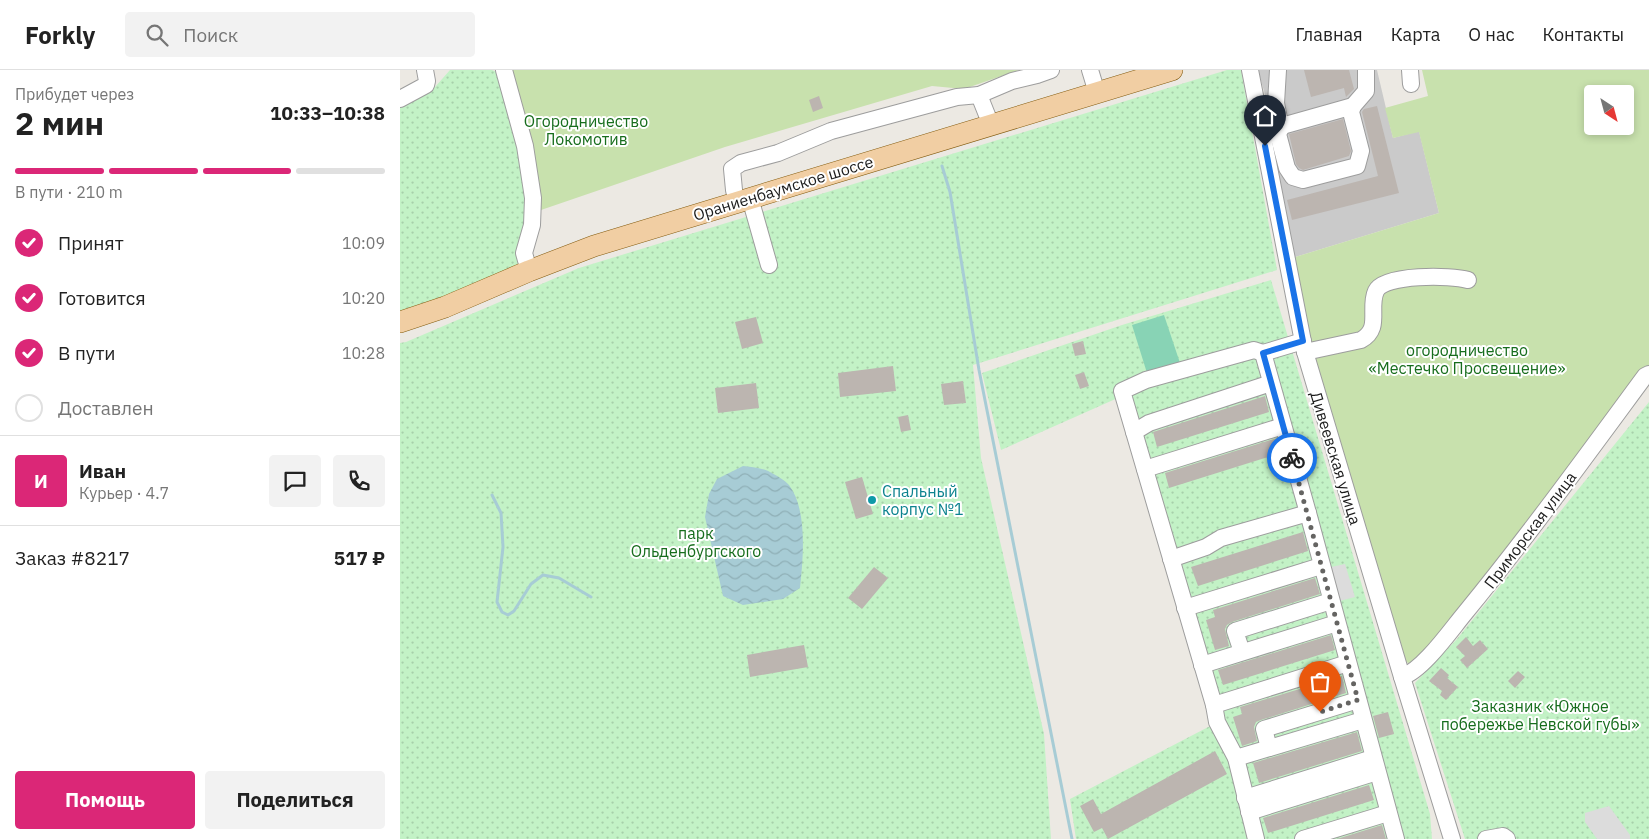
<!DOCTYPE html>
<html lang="ru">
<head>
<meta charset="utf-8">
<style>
  :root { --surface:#fff; --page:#f2f2f2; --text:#222; --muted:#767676; --line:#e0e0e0; --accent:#db2777 }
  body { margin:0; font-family:"IBM Plex Sans",sans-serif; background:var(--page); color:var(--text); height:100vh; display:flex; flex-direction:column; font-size:19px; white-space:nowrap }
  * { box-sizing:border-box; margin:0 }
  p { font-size:16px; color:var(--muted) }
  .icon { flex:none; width:28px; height:28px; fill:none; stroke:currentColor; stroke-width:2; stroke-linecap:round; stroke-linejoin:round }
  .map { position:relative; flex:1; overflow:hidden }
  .drawer { display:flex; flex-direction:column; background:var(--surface); width:400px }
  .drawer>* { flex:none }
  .needle { width:32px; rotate:144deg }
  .fabs { position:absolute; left:1184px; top:15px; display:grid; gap:10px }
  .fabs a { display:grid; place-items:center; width:50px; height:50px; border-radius:5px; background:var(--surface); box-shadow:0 2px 8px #0003; font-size:25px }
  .pin { position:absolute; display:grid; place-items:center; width:42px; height:42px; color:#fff; margin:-51px -21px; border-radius:50% 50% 50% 0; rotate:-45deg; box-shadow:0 0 5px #0007 }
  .pin .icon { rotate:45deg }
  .courier { position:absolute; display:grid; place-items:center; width:50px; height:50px; margin:-25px; border:4px solid #1a73e8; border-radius:50%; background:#fff; color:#222; box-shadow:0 1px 6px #0007 }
  .headline em { font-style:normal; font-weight:700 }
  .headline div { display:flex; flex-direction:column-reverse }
  .headline { display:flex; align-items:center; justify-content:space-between; height:85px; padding:0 15px }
  h1 { font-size:32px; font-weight:700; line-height:38px }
  .bar { display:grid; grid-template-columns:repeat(4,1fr); gap:8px 5px; align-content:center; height:60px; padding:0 15px }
  .bar i { height:6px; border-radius:4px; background:var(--line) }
  .bar .active { background:var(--accent) }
  .bar p { grid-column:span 4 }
  .line { display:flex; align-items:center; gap:12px; padding:0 15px; border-top:1px solid var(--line) }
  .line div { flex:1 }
  .round { display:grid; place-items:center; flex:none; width:52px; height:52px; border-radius:5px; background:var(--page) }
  ol { padding:0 15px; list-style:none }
  li { display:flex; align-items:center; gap:15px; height:55px }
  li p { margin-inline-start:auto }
  li .icon { padding:5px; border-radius:50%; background:var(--accent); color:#fff; stroke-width:4 }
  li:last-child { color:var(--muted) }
  li i { width:28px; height:28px; border:2px solid var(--line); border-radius:50% }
  .action { display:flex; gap:10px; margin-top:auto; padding:10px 15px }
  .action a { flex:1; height:58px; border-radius:5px; background:var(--accent); color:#fff; font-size:20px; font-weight:700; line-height:58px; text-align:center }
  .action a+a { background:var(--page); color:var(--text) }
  header { display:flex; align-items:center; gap:30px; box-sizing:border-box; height:70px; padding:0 25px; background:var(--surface); border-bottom:1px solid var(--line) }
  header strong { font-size:24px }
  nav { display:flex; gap:28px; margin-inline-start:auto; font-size:18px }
  .search { width:350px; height:45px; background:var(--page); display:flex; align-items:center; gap:12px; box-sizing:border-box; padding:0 18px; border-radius:5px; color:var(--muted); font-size:19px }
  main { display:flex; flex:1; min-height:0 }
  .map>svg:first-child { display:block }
  .religious { fill:#cacaca }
  .park { fill:url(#park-dots) }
  .garden { fill:#c8e1ad; fill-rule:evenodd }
  .pitch { fill:#88d3b5 }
  .parking { fill:#dcdcdc }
  .water { fill:url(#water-waves) }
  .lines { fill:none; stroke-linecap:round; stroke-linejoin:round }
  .stream { stroke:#a7ccd5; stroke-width:3 }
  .building { fill:#bcb5b0 }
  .minor-casing { stroke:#9d9d9d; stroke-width:18 }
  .major-casing { stroke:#845c10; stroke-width:22 }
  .minor { stroke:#fff; stroke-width:16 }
  .major { stroke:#f1cea3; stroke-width:21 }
  .done { stroke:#656462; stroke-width:5; stroke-dasharray:0 9 }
  .route { stroke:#1a73e8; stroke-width:6 }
  .culture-dot { fill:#0f9aa8; stroke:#fff; stroke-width:2 }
  .labels { text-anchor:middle; stroke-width:4; stroke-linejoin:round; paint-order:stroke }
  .park-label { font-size:16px; fill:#176d1d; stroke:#fff }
  .street-label { font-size:16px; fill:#1c1c1c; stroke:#fff }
  .culture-label { font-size:16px; fill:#0d838f; stroke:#fff; text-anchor:start }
</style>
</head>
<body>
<header>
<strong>Forkly</strong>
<div class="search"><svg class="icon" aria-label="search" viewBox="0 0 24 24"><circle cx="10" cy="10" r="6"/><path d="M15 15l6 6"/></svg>Поиск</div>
<nav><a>Главная</a><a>Карта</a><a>О нас</a><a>Контакты</a></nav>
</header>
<main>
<section class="drawer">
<div class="headline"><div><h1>2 мин</h1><p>Прибудет через</p></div><em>10:33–10:38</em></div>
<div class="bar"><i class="active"></i><i class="active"></i><i class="active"></i><i></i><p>В пути · 210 m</p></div>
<ol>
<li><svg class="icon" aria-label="check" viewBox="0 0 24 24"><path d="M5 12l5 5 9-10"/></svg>Принят<p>10:09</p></li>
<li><svg class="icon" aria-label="check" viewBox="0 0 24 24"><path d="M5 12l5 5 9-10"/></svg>Готовится<p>10:20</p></li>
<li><svg class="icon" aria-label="check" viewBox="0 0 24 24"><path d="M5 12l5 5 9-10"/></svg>В пути<p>10:28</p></li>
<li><i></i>Доставлен</li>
</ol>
<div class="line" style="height:90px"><b class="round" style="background:var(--accent);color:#fff">И</b><div><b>Иван</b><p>Курьер · 4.7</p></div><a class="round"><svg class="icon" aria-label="chat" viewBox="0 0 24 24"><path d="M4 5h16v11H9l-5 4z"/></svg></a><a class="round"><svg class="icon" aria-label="phone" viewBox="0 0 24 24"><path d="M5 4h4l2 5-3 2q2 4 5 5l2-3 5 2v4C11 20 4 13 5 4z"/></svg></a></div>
<div class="line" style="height:65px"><div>Заказ #8217</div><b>517 ₽</b></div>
<div class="action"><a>Помощь</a><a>Поделиться</a></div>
</section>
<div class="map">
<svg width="1249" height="769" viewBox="0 0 1249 769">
  <defs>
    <pattern id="park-dots" width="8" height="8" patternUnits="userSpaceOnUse" patternTransform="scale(1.25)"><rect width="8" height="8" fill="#c3f2c6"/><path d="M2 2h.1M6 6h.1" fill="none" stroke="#a7cfaa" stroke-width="1.8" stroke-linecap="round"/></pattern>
    <pattern id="water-waves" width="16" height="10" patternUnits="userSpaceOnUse" patternTransform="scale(1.25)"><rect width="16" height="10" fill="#a7ccd5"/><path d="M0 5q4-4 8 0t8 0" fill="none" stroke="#8fafb6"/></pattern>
  </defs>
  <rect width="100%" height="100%" fill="#ece9e3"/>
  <polygon class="religious" points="858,0 977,0 993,68 1019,61 1039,143 892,188 875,99 876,90 864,41 868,35"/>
  <g class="park">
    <polygon points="50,0 92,0 102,4 129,120 123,194 33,231 0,242 0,33 35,17"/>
    <polygon points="827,0 841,0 877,200 573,295 581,388 644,664 651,769 0,769 0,273 6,272 179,198"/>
    <polygon points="871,210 1030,744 1032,769 676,769 670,729 814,654 720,327 601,380 582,303 722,255"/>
    <polygon points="1249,332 1249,769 1065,769 1015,613 1057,569"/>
  </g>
  <g class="garden">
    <polygon points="111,0 619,0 564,19 532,16 325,77 141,140"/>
    <path d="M1022,0H1249V299L1036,574L1013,593H1008L1003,588L909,272L892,188L1039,143L1019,62L993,68L985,38L1028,26ZM1192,24H1225V56H1192Z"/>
  </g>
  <polygon class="pitch" points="764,245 780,293 747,303 732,255"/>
  <g class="parking">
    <polygon points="945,494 955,527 932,533 922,499"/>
    <polygon points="1209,736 1230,765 1230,769 1197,769 1185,752 1185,743"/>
  </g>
  <path class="water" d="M343,396C351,397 363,398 370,402C375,405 385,410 389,415C408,440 403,489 400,518L383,529L343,535L323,526L305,447L309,424L317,409Z"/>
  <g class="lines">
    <g class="stream">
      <polyline points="542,96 550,122 579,300 672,769"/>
      <polyline points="92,425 101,443 103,477 97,532 102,542 108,545 114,541 131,514 143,505 159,508 191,527"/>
    </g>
  </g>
  <g class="building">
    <polygon points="904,0 949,0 954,19 946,27 944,18 911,27"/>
    <polygon points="419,26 423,38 413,42 409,30"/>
    <polygon points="977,36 999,123 892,150 887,130 978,106 962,42 964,39"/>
    <polygon points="943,49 951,81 949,86 903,100 899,98 896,94 889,64"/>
    <polygon points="356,247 363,273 342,279 335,252"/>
    <polygon points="683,271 686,284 675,286 672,274"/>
    <polygon points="493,296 496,321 440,327 438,303"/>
    <polygon points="684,302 689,316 680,319 675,305"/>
    <polygon points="563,311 566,333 544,335 541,314"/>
    <polygon points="356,313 359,338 318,343 315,318"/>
    <polygon points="865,326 869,342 757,377 753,362"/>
    <polygon points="508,345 511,360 501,362 498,347"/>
    <polygon points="877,368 881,383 769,418 765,403"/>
    <polygon points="462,407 473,444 456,449 445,412"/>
    <polygon points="903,462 908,481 798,516 791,497"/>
    <polygon points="474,497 488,508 462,539 448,528"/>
    <polygon points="915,508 920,524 832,552 827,555 825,559 829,576 815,580 806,550 815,547 813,540"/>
    <polygon points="931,565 935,580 823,615 818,600"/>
    <polygon points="1066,567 1073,576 1080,570 1088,579 1067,598 1060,590 1065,586 1056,577"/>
    <polygon points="404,575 408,597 350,607 347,585"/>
    <polygon points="1041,598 1049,605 1047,608 1058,617 1046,630 1040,625 1042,621 1029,611"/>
    <polygon points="1118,601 1125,607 1115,618 1108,611"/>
    <polygon points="942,606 946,623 861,650 856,652 854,657 857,671 842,676 833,647 842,644 840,637"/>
    <polygon points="988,642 994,664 979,668 973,646"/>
    <polygon points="957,662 962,681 859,713 853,693"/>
    <polygon points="815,681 827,704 708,769 702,758 694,762 680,736 693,729 701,744"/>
    <polygon points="969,715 974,730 868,763 863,748"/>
    <polygon points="982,755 986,769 937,769"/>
  </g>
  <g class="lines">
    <defs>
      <g id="minor">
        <polyline points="104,0 125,76 133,128 132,155 124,183 129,201"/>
        <polyline points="690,0 697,23"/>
        <polyline points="850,0 905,282 1002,607 1052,769"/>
        <polyline points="878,0 876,33 880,54 882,56 953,36"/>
        <polyline points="1010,0 1011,14"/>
        <polyline points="579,25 591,55"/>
        <polyline points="0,29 26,15 27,11 25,0"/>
        <polyline points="882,56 878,64 887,98 893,107 903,110 957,96 961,81 951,42 953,36 966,21 966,0"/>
        <polyline points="350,128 369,195"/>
        <polyline points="337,132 334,120 332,99 341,93 378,83 431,61 557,27 579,25 612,11 637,5 651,0"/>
        <polyline points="903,271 863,283 908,443 996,769"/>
        <path d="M905,282L961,270C982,259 968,238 976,221C984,204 1051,205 1068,210"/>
        <polyline points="734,362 749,353 871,313"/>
        <polyline points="745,399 883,356"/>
        <polyline points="771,489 806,477 821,468 908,443"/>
        <polyline points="785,538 921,496"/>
        <polyline points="842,582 835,561 931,531"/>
        <polyline points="802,595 937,553"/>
        <path d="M1002,607C1023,600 1050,561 1065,543C1128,466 1186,386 1245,306L1249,304"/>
        <polyline points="814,635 948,593"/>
        <polyline points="869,678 864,659 958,630"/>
        <polyline points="836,688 963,650"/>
        <polyline points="845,728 973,688"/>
        <polyline points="849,742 977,702"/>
        <polyline points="856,769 836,688 817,652 814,635 722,321 746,310 854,280 863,283"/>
        <polyline points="903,769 988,743"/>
        <polyline points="1086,769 1103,766 1107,769"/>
      </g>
      <polyline id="major" points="0,252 45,237 129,201 194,176 772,0"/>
    </defs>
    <use href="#minor" class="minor-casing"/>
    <use href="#major" class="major-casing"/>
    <use href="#minor" class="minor"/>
    <use href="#major" class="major"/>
  </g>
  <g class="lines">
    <polyline class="done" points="892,388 958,630 920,642"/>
    <polyline class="route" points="865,76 903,271 863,283 892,388"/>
  </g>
  <circle class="culture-dot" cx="472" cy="430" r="5"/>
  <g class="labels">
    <g class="park-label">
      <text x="186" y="57">Огородничество<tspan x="186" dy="18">Локомотив</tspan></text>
      <text x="1067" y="286">огородничество<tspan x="1067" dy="18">«Местечко Просвещение»</tspan></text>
      <text x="296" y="469">парк<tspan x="296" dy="18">Ольденбургского</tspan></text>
      <text x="1140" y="642">Заказник «Южное<tspan x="1140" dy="18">побережье Невской губы»</tspan></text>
    </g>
    <g class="street-label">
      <text transform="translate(383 118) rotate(-17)" y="6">Ораниенбаумское шоссе</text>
      <text transform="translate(936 388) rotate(73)" y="6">Дивеевская улица</text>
      <text transform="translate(1130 460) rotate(-53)" y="6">Приморская улица</text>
    </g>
    <g class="culture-label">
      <text x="482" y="427">Спальный<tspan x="482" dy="18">корпус №1</tspan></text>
    </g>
  </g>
</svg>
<div class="fabs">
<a><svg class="needle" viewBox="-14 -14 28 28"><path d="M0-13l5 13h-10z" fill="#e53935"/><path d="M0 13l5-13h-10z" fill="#767676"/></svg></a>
</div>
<div class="pin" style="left:920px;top:642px;background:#ea580c"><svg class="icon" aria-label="bag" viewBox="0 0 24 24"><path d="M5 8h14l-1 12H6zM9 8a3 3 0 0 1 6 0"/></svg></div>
<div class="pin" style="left:865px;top:76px;background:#1f2937"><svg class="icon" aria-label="home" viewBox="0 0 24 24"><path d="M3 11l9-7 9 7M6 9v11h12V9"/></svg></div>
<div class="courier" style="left:892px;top:388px"><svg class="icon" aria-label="bike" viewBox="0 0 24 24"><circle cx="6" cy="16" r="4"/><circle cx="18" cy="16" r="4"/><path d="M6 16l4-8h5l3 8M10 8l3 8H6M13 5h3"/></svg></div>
</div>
</main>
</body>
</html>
